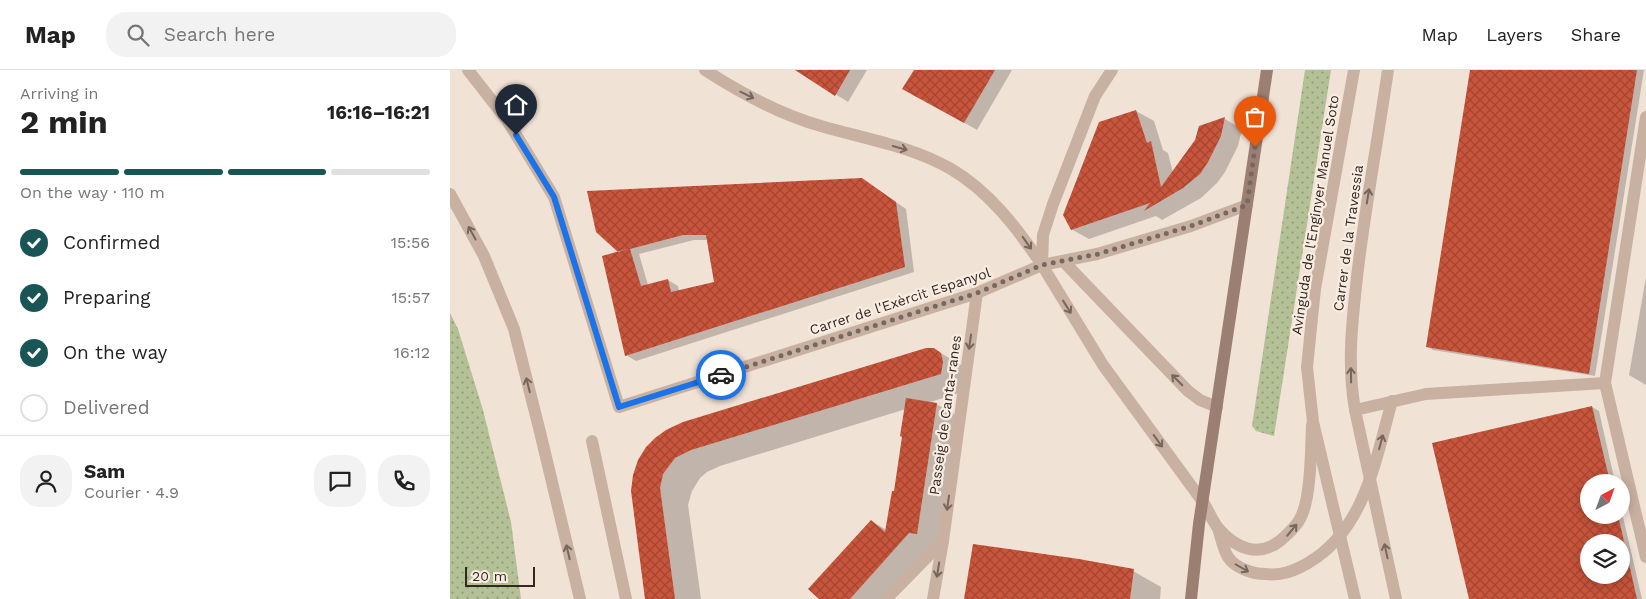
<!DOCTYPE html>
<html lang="en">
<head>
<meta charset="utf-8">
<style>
  :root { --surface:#fff; --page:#f2f2f2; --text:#222; --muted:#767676; --line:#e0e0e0; --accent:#1a5555 }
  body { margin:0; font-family:"Work Sans",sans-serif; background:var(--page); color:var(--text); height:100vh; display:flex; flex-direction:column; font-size:19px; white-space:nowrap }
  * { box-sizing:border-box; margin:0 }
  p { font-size:16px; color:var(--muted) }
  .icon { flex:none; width:28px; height:28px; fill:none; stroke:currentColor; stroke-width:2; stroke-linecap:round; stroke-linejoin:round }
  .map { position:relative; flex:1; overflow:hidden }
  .sheet { display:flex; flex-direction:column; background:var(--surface); width:450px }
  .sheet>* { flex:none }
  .needle { width:32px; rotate:41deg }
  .fabs { position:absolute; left:1130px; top:404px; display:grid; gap:10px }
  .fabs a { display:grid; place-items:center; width:50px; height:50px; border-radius:50%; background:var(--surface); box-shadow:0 2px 12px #0003; font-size:25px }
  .scale { position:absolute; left:15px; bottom:12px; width:70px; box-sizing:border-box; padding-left:5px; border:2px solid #332824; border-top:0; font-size:14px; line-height:18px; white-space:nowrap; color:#332824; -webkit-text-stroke:4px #f9ede2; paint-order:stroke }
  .pin { position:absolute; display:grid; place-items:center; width:42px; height:42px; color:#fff; margin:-51px -21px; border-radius:50% 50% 50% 0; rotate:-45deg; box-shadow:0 0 5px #0007 }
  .pin .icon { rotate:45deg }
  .courier { position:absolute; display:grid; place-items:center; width:50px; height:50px; margin:-25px; border:4px solid #1a73e8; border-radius:50%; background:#fff; color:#222; box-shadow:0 1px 6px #0007 }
  .summary em { font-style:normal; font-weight:700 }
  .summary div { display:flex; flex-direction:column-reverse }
  .summary { display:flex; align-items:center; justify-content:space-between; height:85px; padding:0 20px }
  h1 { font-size:32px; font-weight:700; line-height:38px }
  .bar { display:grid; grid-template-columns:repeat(4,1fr); gap:8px 5px; align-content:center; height:60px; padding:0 20px }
  .bar i { height:6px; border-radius:4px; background:var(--line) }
  .bar .active { background:var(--accent) }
  .bar p { grid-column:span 4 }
  .line { display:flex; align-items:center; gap:12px; padding:0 20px; border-top:1px solid var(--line) }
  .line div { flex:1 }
  .round { display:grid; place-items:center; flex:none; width:52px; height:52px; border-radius:20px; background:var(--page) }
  ol { padding:0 20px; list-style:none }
  li { display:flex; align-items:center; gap:15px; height:55px }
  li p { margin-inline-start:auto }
  li .icon { padding:5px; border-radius:50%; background:var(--accent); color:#fff; stroke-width:4 }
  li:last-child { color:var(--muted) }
  li i { width:28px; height:28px; border:2px solid var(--line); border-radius:50% }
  header { display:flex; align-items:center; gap:30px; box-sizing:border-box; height:70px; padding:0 25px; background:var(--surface); border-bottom:1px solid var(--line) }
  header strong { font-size:24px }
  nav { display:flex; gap:28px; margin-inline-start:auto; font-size:18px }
  .search { width:350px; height:45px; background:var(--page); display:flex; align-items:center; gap:12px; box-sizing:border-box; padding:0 18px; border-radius:20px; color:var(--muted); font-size:19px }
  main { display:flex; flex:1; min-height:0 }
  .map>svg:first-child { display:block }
  .grass { fill:url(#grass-dots) }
  .shadow { fill:#0003; fill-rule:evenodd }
  .building { fill:url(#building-cross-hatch); fill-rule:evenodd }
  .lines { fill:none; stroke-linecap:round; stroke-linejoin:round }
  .lane { stroke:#c9b1a2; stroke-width:12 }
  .street { stroke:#c9b1a2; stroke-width:12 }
  .secondary { stroke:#9c7f73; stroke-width:12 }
  .oneway { stroke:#76665d }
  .done { stroke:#766962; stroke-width:5; stroke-dasharray:0 9 }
  .route { stroke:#1a73e8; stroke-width:6 }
  .labels { text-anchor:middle; stroke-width:4.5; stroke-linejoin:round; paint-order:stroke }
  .street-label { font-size:14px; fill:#332824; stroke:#f9ede2 }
</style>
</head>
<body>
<header>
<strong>Map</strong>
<div class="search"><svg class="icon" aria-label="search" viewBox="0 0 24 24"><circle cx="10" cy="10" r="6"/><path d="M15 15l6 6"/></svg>Search here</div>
<nav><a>Map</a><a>Layers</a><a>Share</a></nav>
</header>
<main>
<section class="sheet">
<div class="summary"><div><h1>2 min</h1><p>Arriving in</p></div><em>16:16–16:21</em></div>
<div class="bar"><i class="active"></i><i class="active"></i><i class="active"></i><i></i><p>On the way · 110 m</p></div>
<ol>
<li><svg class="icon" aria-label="check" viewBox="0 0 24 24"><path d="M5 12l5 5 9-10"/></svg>Confirmed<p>15:56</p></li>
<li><svg class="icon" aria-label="check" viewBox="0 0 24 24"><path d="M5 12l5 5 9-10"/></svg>Preparing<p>15:57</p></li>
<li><svg class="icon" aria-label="check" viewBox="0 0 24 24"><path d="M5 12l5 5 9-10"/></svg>On the way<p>16:12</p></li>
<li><i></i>Delivered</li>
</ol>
<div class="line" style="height:90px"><a class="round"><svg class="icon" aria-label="person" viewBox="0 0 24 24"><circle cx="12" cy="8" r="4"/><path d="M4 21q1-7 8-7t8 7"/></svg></a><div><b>Sam</b><p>Courier · 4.9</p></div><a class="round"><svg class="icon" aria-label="chat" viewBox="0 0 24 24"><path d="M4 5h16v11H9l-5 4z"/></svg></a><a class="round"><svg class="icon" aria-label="phone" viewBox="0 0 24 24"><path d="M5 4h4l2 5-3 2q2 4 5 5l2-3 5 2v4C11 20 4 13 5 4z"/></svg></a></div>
</section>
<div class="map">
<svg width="1196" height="529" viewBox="0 0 1196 529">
  <defs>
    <pattern id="grass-dots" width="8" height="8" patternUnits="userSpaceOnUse" patternTransform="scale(1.25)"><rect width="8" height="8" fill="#b4c096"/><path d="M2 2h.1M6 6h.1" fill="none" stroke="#939c7a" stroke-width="1.8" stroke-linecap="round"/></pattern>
    <pattern id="building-cross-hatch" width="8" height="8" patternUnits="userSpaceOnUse" patternTransform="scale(1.25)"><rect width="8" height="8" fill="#c9553c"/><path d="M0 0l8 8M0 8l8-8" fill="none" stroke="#a44632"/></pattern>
  </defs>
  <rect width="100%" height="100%" fill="#f1e2d6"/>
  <g class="grass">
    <polygon points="855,0 881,0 824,366 806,361 802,356"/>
    <polygon points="0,243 8,259 33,340 61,452 71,529 0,529"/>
  </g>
  <g class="shadow">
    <polygon points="347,0 417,0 398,32"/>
    <polygon points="465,0 562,0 527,60 467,26"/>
    <polygon points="1021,0 1194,0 1145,306 983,280 977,276"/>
    <polygon points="686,41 704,51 713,80 718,83 723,103 746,71 750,57 775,49 792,59 788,76 775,102 767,113 751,128 712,150 706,146 639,169 621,159"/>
    <path d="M412,109L456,139L464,202L186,291L176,285L172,182L138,123ZM244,170H258L266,213L229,222L228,216L218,210L198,215L189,184Z"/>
    <polygon points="1196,207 1196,315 1179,305"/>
    <polygon points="484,279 513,296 519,320 477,333 486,334 515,350 488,478 442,529 371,529 421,451 437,460 445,422 456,339 270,396 257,402 250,408 242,421 238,435 251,529 197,529 189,391"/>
    <path d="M1142,337L1149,341L1165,412H1139V445H1171V438L1192,529H1020ZM1139,472H1171V505H1139Z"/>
    <polygon points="683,501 711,517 710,529 516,529"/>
  </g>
  <g class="building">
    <polygon points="345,0 400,0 385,26"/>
    <polygon points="464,0 545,0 514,53 452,19"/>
    <polygon points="1020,0 1187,0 1139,304 976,277"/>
    <polygon points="686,40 697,73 701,71 711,117 745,70 749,56 775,47 771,66 758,92 750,104 733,118 694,141 700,133 621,160 613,145 649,52"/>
    <path d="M412,108L446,132L455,197L175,286L152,186L177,179L168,182L146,162L137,121ZM233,165H256L264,212L221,222L218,209L191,216L180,179Z"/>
    <polygon points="476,278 484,278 491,283 493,292 491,304 241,380 225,388 213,404 210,418 225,529 195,529 181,421 183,405 188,390 196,377 205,368 216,360 233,352"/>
    <polygon points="456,328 487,333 467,464 459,463 400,529 369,529 358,519 421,450 435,462 442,421 444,421 452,367 450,366"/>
    <path d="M1142,336L1160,412H1139V445H1168L1187,529H1019L982,373ZM1139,472H1171V505H1139Z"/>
    <polygon points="523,474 629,489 684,499 680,529 514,529"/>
  </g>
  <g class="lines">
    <g class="lane">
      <path d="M255,0C289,22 332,45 371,56C415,69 461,76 501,99C539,121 568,159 592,195"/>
      <path d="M938,0C928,69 915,138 907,207C902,254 897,293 905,340L946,529"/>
      <polyline points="1196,47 1155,313 1196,487"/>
      <polyline points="0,124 34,186 64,259 90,362 130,529"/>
      <polyline points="905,340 976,324 1155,313"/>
      <path d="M753,432C758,440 762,450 768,458C786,479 809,488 831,470C839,463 847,456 851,447C861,427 861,379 862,355"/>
      <path d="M768,458C771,467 773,479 778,487C785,498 803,504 815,504C832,506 844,501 858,493C915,460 926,388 942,331"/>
    </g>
    <g class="street">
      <polyline points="18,0 57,50 104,127 169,337 527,223 592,195 647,184 741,156 797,135"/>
      <polyline points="662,0 645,26 603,134 593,165 592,195 653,295 753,432"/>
      <polyline points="904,0 865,219 857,297 863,352 905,529"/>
      <polyline points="614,192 738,321 750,330 767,337"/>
      <polyline points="142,371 176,529"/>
      <polyline points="436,529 493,471 527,223"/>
      <polyline points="483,529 493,471"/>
    </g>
    <polyline class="secondary" points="741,529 749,454 817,0"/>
  </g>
  <defs><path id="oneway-shaft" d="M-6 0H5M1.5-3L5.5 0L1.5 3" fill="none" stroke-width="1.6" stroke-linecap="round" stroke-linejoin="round" transform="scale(1.25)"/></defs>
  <g class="oneway">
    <use href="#oneway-shaft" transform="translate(297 25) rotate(26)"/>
    <use href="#oneway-shaft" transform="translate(450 78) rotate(16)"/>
    <use href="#oneway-shaft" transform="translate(918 126) rotate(-81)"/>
    <use href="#oneway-shaft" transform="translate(22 163) rotate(-119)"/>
    <use href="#oneway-shaft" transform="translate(577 173) rotate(55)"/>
    <use href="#oneway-shaft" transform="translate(617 237) rotate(58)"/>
    <use href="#oneway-shaft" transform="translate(520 272) rotate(98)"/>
    <use href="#oneway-shaft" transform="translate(901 305) rotate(-91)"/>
    <use href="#oneway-shaft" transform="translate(727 310) rotate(-135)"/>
    <use href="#oneway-shaft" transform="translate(78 315) rotate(-104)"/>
    <use href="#oneway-shaft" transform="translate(708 371) rotate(54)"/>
    <use href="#oneway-shaft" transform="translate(931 372) rotate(-75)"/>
    <use href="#oneway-shaft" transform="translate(498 433) rotate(98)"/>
    <use href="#oneway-shaft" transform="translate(842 460) rotate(-50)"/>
    <use href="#oneway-shaft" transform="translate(936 481) rotate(-102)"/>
    <use href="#oneway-shaft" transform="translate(118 482) rotate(-103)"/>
    <use href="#oneway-shaft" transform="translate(792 498) rotate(30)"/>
    <use href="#oneway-shaft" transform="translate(488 500) rotate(99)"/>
  </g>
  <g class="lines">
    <polyline class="done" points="271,305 527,223 592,195 648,184 741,156 797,135 805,77"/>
    <polyline class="route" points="66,65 104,127 169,337 271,305"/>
  </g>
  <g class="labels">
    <g class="street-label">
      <text transform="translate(865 145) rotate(-81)" y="5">Avinguda de l'Enginyer Manuel Soto</text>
      <text transform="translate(898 168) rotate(-82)" y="5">Carrer de la Travessia</text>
      <text transform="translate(450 231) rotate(-18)" y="5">Carrer de l'Exèrcit Espanyol</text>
      <text transform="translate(495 345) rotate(-82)" y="5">Passeig de Canta-ranes</text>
    </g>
  </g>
</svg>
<div class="fabs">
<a><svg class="needle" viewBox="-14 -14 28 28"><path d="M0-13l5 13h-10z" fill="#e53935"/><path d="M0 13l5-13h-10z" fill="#767676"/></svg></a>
<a><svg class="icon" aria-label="layers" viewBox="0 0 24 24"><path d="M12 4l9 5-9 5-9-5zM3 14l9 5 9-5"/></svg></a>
</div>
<div class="scale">20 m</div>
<div class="pin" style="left:805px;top:77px;background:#ea580c"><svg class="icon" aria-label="bag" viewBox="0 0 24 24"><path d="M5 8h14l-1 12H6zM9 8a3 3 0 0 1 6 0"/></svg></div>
<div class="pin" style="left:66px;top:65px;background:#1f2937"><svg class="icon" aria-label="home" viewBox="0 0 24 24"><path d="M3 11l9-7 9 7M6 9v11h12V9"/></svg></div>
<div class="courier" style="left:271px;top:305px"><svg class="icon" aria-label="car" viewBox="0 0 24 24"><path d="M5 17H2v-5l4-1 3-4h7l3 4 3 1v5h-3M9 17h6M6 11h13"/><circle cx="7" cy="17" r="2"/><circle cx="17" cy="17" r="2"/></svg></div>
</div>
</main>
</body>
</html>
